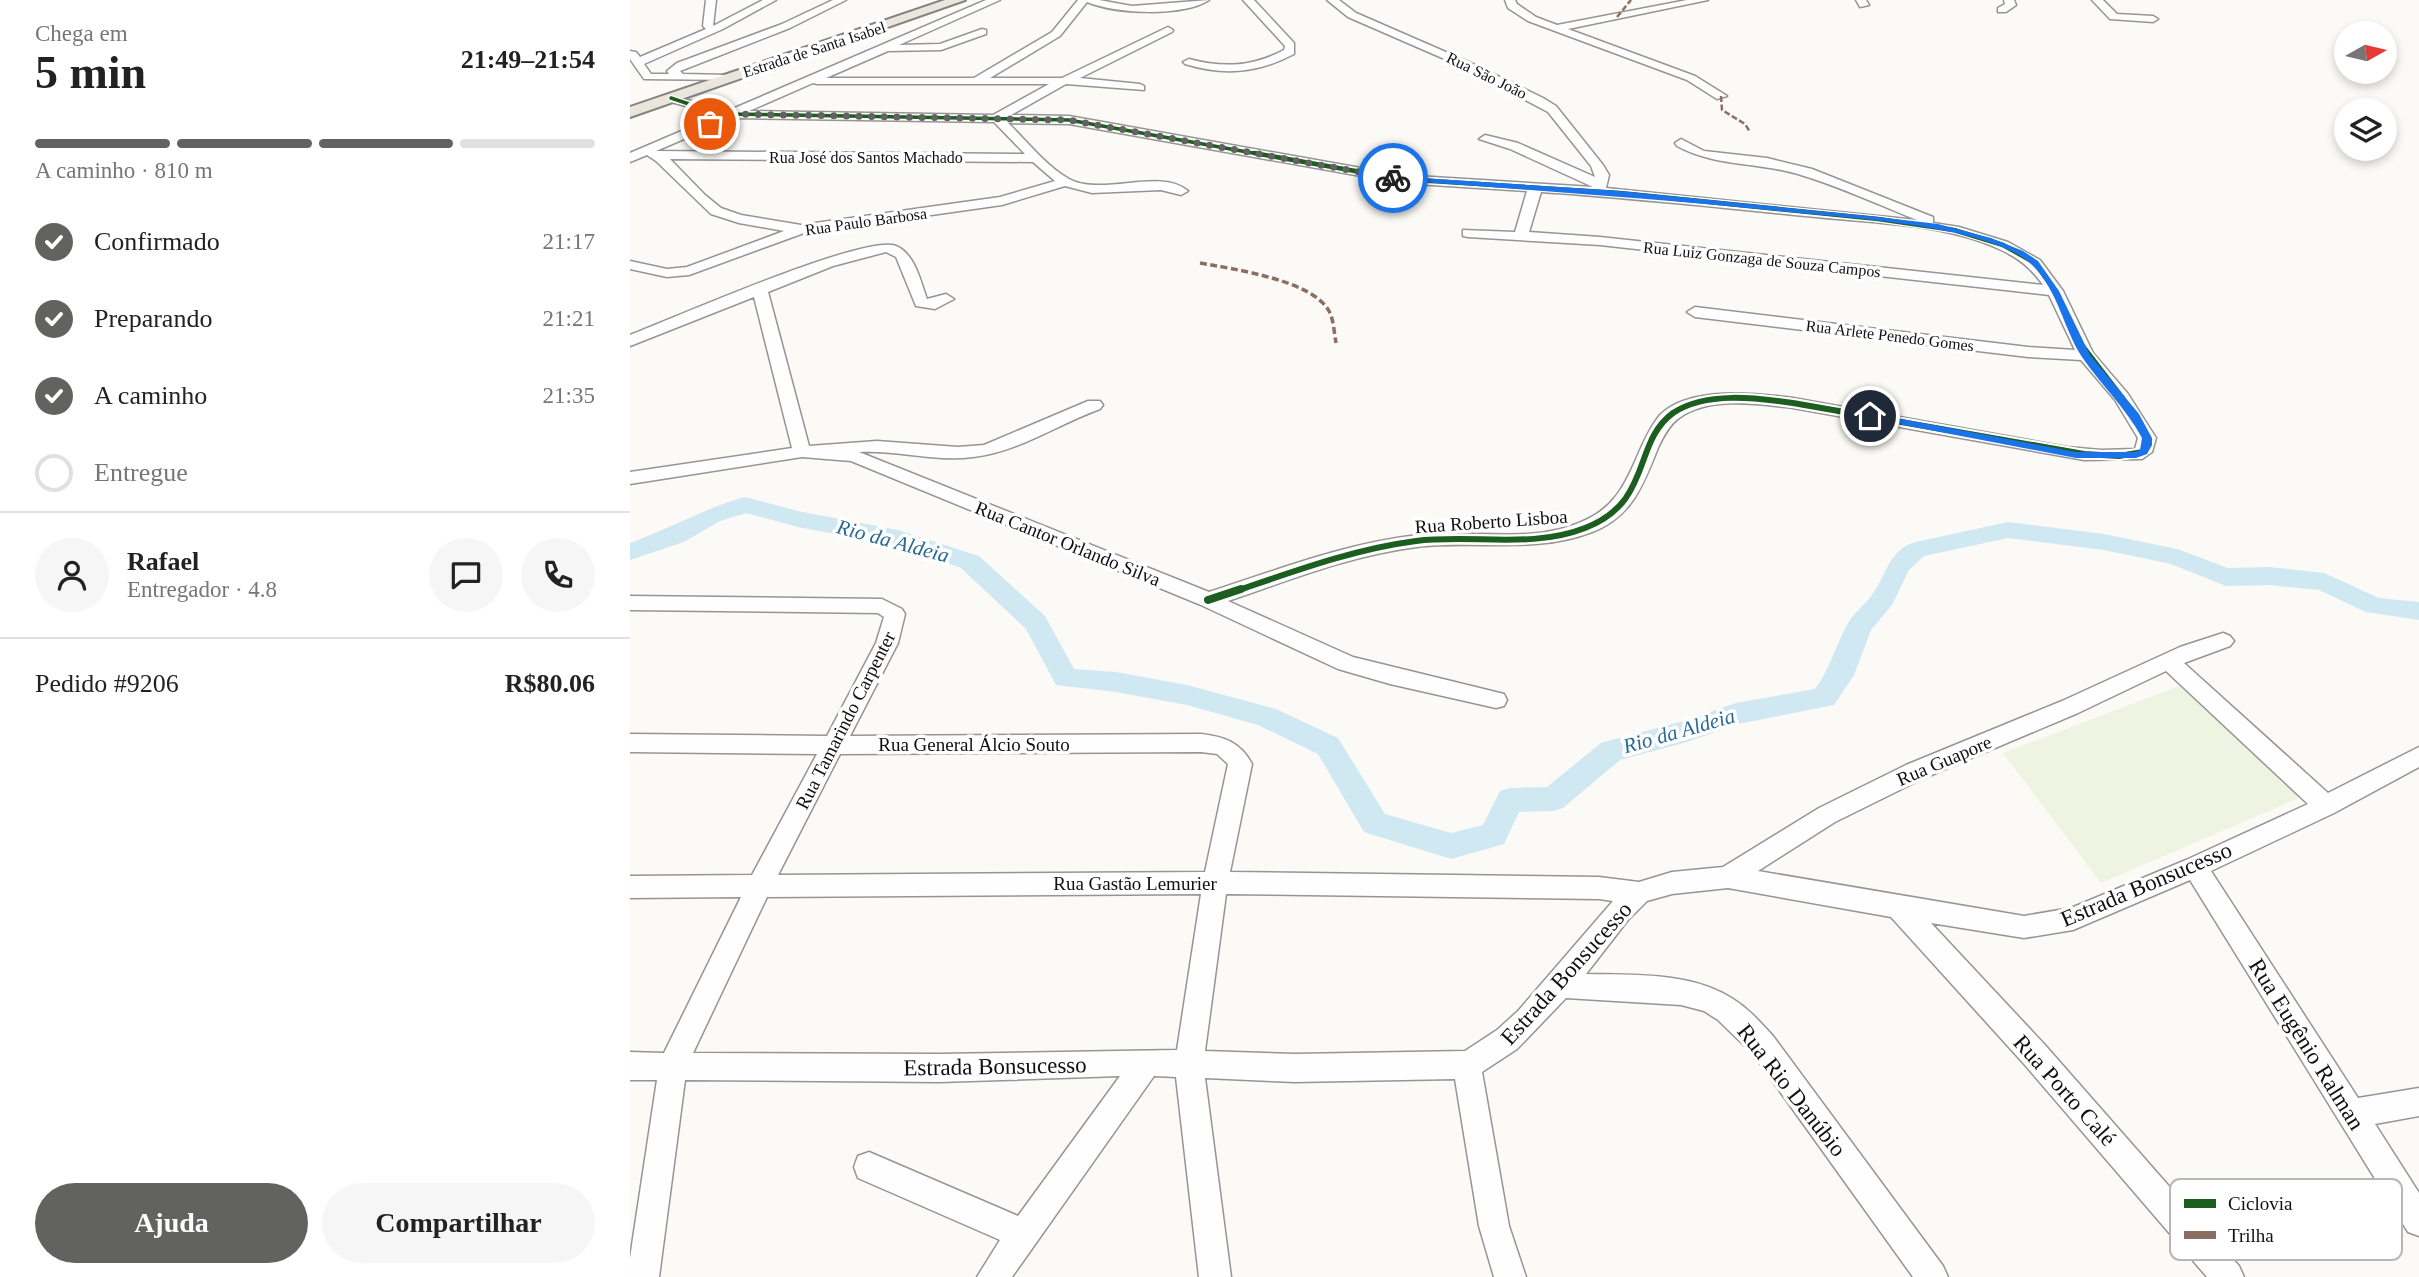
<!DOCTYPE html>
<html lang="pt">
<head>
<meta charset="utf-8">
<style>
  :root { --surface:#fff; --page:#f6f6f6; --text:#222; --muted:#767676; --line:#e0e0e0; --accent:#626260 }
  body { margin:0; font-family:"Times New Roman",serif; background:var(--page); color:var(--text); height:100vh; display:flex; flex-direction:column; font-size:26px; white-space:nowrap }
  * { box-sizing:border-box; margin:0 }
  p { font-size:23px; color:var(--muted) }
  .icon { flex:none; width:38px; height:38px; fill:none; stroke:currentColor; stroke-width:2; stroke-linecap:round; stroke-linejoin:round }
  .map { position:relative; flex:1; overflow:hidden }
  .sheet { display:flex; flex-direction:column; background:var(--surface); width:630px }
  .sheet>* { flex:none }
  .needle { width:46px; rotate:82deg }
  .fabs { position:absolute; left:1704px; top:21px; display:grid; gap:14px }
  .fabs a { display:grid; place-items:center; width:63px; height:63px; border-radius:50%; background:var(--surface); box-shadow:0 4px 10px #0003; font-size:35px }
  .pin { position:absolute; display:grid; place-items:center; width:60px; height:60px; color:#fff; margin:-30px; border:4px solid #fff; border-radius:50%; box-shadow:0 2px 7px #0007 }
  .courier { position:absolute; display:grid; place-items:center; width:70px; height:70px; margin:-35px; border:5px solid #1a73e8; border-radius:50%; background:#fff; color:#222; box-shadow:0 2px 9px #0007 }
  .overview em { font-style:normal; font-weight:800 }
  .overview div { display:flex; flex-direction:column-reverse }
  .overview { display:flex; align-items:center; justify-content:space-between; height:119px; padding:0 35px }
  h1 { font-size:46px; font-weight:800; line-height:52px }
  .bar { display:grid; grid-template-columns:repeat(4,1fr); gap:10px 7px; align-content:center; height:84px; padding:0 35px }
  .bar i { height:9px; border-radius:5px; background:var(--line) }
  .bar .selected { background:var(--accent) }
  .bar p { grid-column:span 4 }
  .line { display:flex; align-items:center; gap:18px; padding:0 35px; border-top:2px solid var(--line) }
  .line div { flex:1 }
  .round { display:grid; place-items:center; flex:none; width:74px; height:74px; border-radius:37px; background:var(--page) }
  ol { padding:0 35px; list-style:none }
  li { display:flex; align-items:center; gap:21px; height:77px }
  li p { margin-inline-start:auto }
  li .icon { padding:7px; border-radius:50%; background:var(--accent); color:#fff; stroke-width:4 }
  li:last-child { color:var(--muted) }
  li i { width:38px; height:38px; border:4px solid var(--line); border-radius:50% }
  .cta { display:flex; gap:14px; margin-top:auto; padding:14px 35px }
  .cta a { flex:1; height:80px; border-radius:42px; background:var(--accent); color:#fff; font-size:28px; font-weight:800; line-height:80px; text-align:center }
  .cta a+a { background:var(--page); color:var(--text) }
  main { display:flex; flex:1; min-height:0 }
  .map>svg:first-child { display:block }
  .pitch { fill:#eff3e2 }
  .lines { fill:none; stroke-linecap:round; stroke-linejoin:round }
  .river { fill:#d0e8f1; fill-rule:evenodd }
  .minor-casing { stroke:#969594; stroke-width:3 }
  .major-casing { stroke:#838381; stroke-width:4 }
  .minor { fill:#fefefe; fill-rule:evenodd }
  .major { fill:#ebe6dc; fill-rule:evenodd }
  .quiet-far1 { stroke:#8d6e63; stroke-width:2.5; stroke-dasharray:6 2.5; stroke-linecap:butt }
  .quiet { stroke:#8d6e63; stroke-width:3.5; stroke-dasharray:7 3.5; stroke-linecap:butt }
  .cycleway-far3-casing { stroke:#fff; stroke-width:6 }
  .cycleway-far2-casing { stroke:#fff; stroke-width:7 }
  .cycleway-far1-casing { stroke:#fff; stroke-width:10 }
  .cycleway-casing { stroke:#fff; stroke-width:12 }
  .cycleway-far3 { stroke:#1b5e20; stroke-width:3.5 }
  .cycleway-far2 { stroke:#1b5e20; stroke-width:4.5 }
  .cycleway-far1 { stroke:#1b5e20; stroke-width:6 }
  .cycleway { stroke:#1b5e20; stroke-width:8 }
  .route { fill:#1a73e8 }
  .done { stroke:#626260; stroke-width:7; stroke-dasharray:0 12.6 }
  .labels { text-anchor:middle; stroke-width:7; stroke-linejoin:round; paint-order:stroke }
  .far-street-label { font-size:16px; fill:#101010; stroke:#fff }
  .street-label { font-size:19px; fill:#101010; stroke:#fff }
  .water-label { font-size:21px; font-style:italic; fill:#286a93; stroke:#fff }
  .near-street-label { font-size:23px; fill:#101010; stroke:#fff }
  .key { fill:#fff; stroke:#b7b7b7; stroke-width:2 }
  .key-label { font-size:19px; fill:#101010 }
</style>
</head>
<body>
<main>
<section class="sheet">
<div class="overview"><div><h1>5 min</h1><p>Chega em</p></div><em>21:49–21:54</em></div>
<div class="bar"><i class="selected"></i><i class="selected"></i><i class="selected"></i><i></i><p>A caminho · 810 m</p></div>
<ol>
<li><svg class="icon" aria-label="check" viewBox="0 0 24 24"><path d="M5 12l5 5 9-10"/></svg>Confirmado<p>21:17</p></li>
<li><svg class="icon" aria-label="check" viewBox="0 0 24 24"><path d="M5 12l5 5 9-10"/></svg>Preparando<p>21:21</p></li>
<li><svg class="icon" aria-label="check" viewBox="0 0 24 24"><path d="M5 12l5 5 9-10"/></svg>A caminho<p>21:35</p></li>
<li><i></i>Entregue</li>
</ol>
<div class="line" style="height:126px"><a class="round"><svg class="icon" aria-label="person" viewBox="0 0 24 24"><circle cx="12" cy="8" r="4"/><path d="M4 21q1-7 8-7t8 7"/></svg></a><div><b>Rafael</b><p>Entregador · 4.8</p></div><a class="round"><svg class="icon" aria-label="chat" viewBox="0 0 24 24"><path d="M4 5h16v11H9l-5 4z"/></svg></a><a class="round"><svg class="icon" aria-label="phone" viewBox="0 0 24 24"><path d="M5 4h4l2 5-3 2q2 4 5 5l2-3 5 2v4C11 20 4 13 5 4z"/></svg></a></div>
<div class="line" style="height:91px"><div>Pedido #9206</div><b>R$80.06</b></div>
<div class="cta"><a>Ajuda</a><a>Compartilhar</a></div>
</section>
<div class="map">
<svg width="1789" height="1277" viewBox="0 0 1789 1277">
  <rect width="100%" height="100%" fill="#fbfaf6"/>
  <polygon class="pitch" points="1552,685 1669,798 1471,883 1373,753"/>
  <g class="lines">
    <path class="river" d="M115,497L168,511L268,530L349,556L415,616L444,669L486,672L557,685L646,709L708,738L755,814L821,833L853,825L870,791L880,788L917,787L971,743L981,740L1054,721L1106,703L1185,689C1200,669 1205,647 1217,625C1223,613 1234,606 1242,595C1256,576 1259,549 1286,542L1378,522L1474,534L1547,549L1598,568L1639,567L1694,573L1749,598L1789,602V620L1736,612L1689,590L1639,585L1596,586L1541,564L1474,550L1378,538L1294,556L1279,570L1262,605L1241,630L1224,675L1204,705L1108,724L1057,742L990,760L933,808L923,811L889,812L874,844L821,859L734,832L688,754L628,725L557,705L486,692L426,685L396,629L331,568L264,545L168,527L116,513L90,521L54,542L0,560V543C39,529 75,508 115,497Z"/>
    <defs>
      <g id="minor">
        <polygon points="76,0 86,0 83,26 133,0 146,0 93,29 14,64 21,74 39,74 37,71 47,63 152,24 203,0 216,0 160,28 50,71 53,74 98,75 104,78 102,80 14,79 0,59 0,51 6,52 10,57 76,29 73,26"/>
        <path d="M356,0H370L269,45L310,44L352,29L356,30V34L311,50L258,51L196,78H344L422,32L448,0H469L502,6L579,0C553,17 486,14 457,2L430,36L360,78H432L538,27L543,30L542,32L450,78L510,84L514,86V90L436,84L381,115L439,116L770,175L963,187L880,149L849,139L855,135L888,143L965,177L961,166L918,112L833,67L718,17L697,0H709L726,13L841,63L913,98L926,106L973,165L979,175L976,188L1287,220C1249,205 1211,187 1171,175C1130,162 1085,167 1047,146L1045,143L1051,139L1074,151L1137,158L1182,169L1303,217V223L1329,227L1378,242L1410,260L1433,291L1463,353L1498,394L1526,438L1522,452L1512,459L1454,460L1163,408C1129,404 1079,396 1049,418C1039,425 1033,437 1028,448C1013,485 1002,517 962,532C906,554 846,540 787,547C722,555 660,580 598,601L723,657L874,694L877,700L874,706L866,708L760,684L708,669L571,605L221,461L172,457L0,484V472L162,448L124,297L0,346V335C40,320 236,233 266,246C285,254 290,280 297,299L316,294L324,299L305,309L286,306L266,257L256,252L203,266L138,292L179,446L247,441L328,447L354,445L458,401H470L473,405L470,409C428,424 389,452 343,457C305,462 267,450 229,452L579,592C647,570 716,543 788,535C841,529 901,544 951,522C983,509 994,487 1007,457C1013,443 1020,427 1030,415C1059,386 1126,393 1163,398L1437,447L1471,450L1505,449L1508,438L1485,400L1451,360L1398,357L1065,317L1057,312L1065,307L1398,347L1445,350L1419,295L970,245L838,237L833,236V230L885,232L897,191L770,183L439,124L378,123C397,141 416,166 439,179C472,197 530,167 558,191L551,195L531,190L462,193L435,186L372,205L174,233L59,275L37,277L0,269V261L37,269L57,267L154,231L109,223L81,214L26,161L17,155L0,162V153L89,115L37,101V95L100,110ZM183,83L187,84H419L363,115L119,111ZM103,118L364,122L395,154L26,151ZM40,159L403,162L425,181L370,197L171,225L111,215L91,208L75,195ZM911,192C1003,198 1094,208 1186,217C1243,223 1317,224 1369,249C1389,258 1401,268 1413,285L970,237L899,232Z"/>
        <path d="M613,0H624L664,43V54C628,73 594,76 555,64L553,62L559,59C593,68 622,67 654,50L655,46Z"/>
        <polygon points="875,0 885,0 887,4 906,17 927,25 1057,0 1078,0 938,29 1065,76 1097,96 1087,99 1057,80 898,21 878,8"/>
        <polygon points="1226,0 1236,0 1239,5 1230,7"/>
        <polygon points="1374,0 1384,0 1386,5 1376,12 1368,12 1368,8 1375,4"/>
        <polygon points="1462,0 1473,0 1487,14 1523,16 1528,19 1523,22 1480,19"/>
        <path d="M0,596L252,599L272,609L275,614L268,643L220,736L571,734C595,737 610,742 622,764L600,872L969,877L1009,882L1042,872L1093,867L1189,808L1276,765L1432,701L1550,647L1593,633L1600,636L1604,641L1600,646L1554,663L1698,793L1789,747V767L1704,813L1581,871L1728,1098L1789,1088V1116L1745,1124L1789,1193V1236L1778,1232L1560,880L1443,930L1394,938L1301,923L1415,1045L1609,1266L1614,1277H1577L1395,1065L1261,917L1098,888L1042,894L1017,901L998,920L956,974C1004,975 1062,972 1103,999C1119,1009 1131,1023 1143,1036L1313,1266L1318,1277H1283L1123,1054L1088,1020L1074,1011L1051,1005L936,998L887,1049L852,1072L879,1226L896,1277H864L849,1226L825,1079L665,1082L575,1078L601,1277H569L546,1077L524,1076L382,1277H347L370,1240L228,1178L224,1167L228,1156L239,1152L388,1216L490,1076L309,1082L55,1080L29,1277H0V1258L27,1080H0V1052L34,1053L111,897L0,898V876L122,875L187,754L0,752V734L197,736L246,643L254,617L248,613L0,610ZM1536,671L1678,804L1556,860L1441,908L1394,916L1128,871L1205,822L1292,779L1448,713ZM571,752L587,754L598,764L575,872L148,875L210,754ZM571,894L547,1050L309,1054L63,1053L137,897ZM596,894L969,899L983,901L888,1011L867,1030L835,1051L665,1054L575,1051Z"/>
      </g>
      <polygon id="major" points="315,0 335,0 0,117 0,107"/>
    </defs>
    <use href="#minor" class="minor-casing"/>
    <use href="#major" class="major-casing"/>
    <use href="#minor" class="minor"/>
    <use href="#major" class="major"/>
    <g class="quiet-far1">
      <polyline points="987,17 1001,0"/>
      <polyline points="1091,96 1092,110 1115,124 1120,132"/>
    </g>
    <path class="quiet" d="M570,263C603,269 682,280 699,311C704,320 704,333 706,343"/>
    <defs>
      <polyline id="cycleway-far3" points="41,98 74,109 102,114 439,120 634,155"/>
      <polyline id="cycleway-far2" points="624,153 770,179 990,193 1248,219 1324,230 1373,245 1405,263 1425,291 1453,348"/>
      <path id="cycleway-far1" d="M606,591C665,571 724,549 786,541C842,534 902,549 955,528C1023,502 1002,443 1043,413C1076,391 1127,398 1163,403L1454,454L1489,456L1513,452L1517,438L1492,398L1452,346"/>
      <polyline id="cycleway" points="578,600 611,589"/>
    </defs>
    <use href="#cycleway-far3" class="cycleway-far3-casing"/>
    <use href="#cycleway-far2" class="cycleway-far2-casing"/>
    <use href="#cycleway-far1" class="cycleway-far1-casing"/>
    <use href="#cycleway" class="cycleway-casing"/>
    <use href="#cycleway-far3" class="cycleway-far3"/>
    <use href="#cycleway-far2" class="cycleway-far2"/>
    <use href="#cycleway-far1" class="cycleway-far1"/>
    <use href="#cycleway" class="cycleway"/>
  </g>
  <path class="route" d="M761,176L990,191L1248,217L1308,224L1361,238L1393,251L1408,261L1429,291L1460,355L1509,414L1522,438V445L1517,454L1506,458H1446L1237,418V414L1240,413L1446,452H1504L1510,450L1512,438C1496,408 1471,385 1452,357C1433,328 1428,289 1401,264C1357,223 1201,217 1139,210C1014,198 889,189 763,180Z"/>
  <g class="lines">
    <polyline class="done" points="80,124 102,114 439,120 763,178"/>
  </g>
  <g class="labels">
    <g class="far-street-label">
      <text transform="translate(184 49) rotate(-18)" y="6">Estrada de Santa Isabel</text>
      <text transform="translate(857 75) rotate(26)" y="6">Rua São João</text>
      <text x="236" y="163">Rua José dos Santos Machado</text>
      <text transform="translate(236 221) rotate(-8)" y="6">Rua Paulo Barbosa</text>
      <text transform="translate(1132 259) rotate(6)" y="6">Rua Luiz Gonzaga de Souza Campos</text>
      <text transform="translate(1260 335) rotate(7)" y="6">Rua Arlete Penedo Gomes</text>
    </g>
    <g class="street-label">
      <text transform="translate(861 521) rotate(-4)" y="7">Rua Roberto Lisboa</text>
      <text transform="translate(438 543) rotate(22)" y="7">Rua Cantor Orlando Silva</text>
      <text transform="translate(215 720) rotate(-63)" y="7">Rua Tamarindo Carpenter</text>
      <text x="344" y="751">Rua General Álcio Souto</text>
      <text transform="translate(1314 760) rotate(-23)" y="7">Rua Guapore</text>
      <text x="505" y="890">Rua Gastão Lemurier</text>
    </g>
    <g class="water-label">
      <text transform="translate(263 541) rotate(15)" y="7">Rio da Aldeia</text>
      <text transform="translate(1049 731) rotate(-16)" y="7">Rio da Aldeia</text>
    </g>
    <g class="near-street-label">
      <text transform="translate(1516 884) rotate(-23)" y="8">Estrada Bonsucesso</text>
      <text transform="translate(936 973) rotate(-48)" y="8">Estrada Bonsucesso</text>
      <text transform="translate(1677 1044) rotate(58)" y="8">Rua Eugênio Ralman</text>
      <text transform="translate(365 1066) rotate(-1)" y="8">Estrada Bonsucesso</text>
      <text transform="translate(1162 1090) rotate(52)" y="8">Rua Rio Danúbio</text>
      <text transform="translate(1435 1090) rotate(48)" y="8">Rua Porto Calé</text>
    </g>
  </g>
  <rect x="1540" y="1179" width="232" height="81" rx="10" class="key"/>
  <rect x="1554" y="1199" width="32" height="9" fill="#1b5e20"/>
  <rect x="1554" y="1231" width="32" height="8" fill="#8d6e63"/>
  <g class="key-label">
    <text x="1598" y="1210">Ciclovia</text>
    <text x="1598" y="1242">Trilha</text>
  </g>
</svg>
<div class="fabs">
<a><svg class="needle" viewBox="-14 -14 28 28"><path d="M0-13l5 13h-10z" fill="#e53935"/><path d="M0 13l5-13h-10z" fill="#767676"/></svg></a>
<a><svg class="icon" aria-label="layers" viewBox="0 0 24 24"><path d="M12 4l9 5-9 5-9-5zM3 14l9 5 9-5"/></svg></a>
</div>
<div class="pin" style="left:80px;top:124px;background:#ea580c"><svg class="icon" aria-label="bag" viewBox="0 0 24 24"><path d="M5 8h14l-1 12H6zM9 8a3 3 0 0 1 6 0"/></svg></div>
<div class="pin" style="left:1240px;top:416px;background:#1f2937"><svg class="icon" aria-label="home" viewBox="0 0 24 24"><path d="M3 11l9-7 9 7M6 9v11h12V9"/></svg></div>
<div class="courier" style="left:763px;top:178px"><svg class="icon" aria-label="bike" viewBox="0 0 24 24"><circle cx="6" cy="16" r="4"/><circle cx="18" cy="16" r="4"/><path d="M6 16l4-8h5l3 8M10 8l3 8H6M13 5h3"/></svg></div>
</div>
</main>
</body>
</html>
